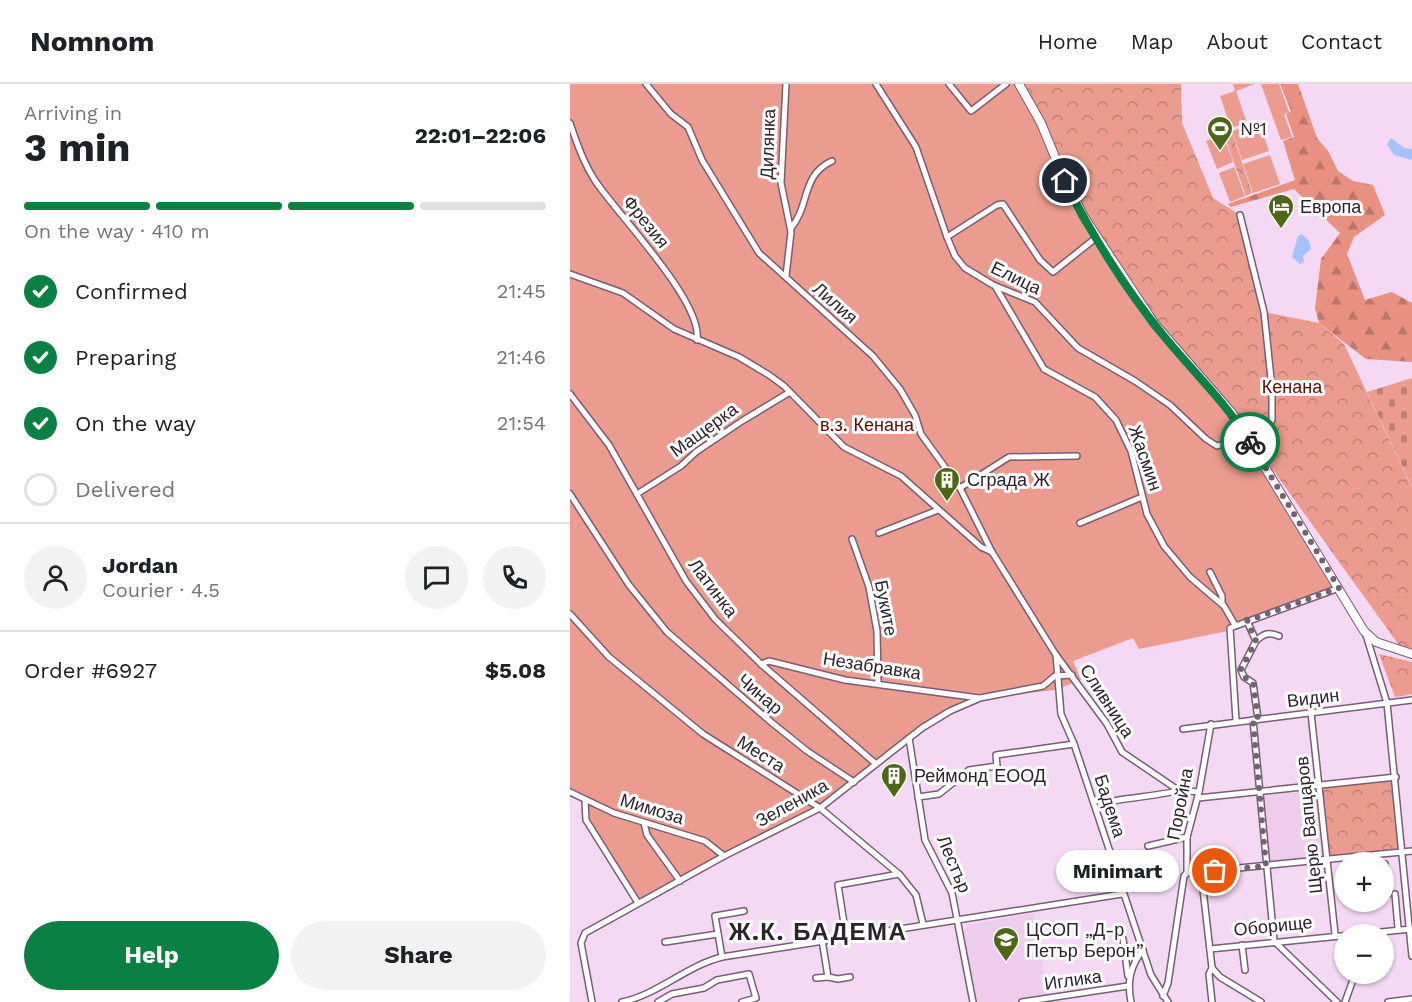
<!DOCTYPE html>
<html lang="en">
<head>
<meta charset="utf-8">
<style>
  :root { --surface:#fff; --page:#f2f2f2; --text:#202124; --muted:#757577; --line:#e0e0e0; --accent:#0b8043 }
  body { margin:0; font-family:"Work Sans",sans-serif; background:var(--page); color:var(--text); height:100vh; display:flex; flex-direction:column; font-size:22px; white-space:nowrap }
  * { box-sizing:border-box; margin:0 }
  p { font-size:20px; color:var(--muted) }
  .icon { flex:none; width:33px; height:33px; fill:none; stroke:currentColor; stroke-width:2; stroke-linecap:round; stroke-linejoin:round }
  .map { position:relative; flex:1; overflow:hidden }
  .details { display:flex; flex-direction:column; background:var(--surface); width:570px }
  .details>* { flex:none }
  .fabs { position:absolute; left:764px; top:768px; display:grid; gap:12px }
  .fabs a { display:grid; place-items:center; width:60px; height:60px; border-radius:50%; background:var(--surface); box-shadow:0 2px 4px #0004; font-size:30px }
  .pin { position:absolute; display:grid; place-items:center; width:51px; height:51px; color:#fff; margin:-26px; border:3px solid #fff; border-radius:50%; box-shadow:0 2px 6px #0007 }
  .courier { position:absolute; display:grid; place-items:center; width:60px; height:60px; margin:-30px; border:4px solid #0b8043; border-radius:50%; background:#fff; color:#222; box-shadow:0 2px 8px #0007 }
  .bubble { position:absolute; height:42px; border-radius:21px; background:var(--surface); box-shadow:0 2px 4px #0004; font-size:20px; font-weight:700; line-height:42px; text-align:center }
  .headline em { font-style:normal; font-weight:700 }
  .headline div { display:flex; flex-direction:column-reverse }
  .headline { display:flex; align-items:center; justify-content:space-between; height:102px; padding:0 24px }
  h1 { font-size:39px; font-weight:700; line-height:45px }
  .bar { display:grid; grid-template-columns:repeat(4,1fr); gap:9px 6px; align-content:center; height:72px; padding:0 24px }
  .bar i { height:8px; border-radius:4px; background:var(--line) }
  .bar .on { background:var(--accent) }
  .bar p { grid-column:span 4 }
  .line { display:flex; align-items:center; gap:15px; padding:0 24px; border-top:2px solid var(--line) }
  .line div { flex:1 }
  .round { display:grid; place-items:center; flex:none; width:63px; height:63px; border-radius:32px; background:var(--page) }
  ol { padding:0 24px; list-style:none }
  li { display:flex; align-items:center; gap:18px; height:66px }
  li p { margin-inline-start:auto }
  li .icon { padding:6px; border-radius:50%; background:var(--accent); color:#fff; stroke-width:4 }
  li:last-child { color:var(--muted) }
  li i { width:33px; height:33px; border:3px solid var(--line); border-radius:50% }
  .action { display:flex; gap:12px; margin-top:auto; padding:12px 24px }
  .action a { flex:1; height:69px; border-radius:36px; background:var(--accent); color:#fff; font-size:24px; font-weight:700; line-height:69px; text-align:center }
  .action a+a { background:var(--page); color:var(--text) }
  header { display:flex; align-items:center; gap:36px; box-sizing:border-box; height:84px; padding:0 30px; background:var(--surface); border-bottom:2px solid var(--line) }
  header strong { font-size:28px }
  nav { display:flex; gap:33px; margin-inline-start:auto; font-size:21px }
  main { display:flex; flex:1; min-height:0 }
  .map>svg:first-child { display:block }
  .built { fill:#efcced }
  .green { fill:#ec9c8e }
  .forest { fill:url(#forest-firs) }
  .cemetery { fill:url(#cemetery-stones) }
  .park { fill:url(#park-crowns) }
  .water { fill:#a6c2fc }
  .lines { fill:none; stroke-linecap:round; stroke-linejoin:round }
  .minor-casing { stroke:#775e75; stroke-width:8 }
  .secondary-casing { stroke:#775e75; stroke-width:10 }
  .minor { stroke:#fff; stroke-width:5 }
  .secondary { stroke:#fff; stroke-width:8 }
  .done { stroke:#746272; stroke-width:6; stroke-dasharray:0 10.8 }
  .route { stroke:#0b8043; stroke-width:8 }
  .labels { text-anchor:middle; stroke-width:6; stroke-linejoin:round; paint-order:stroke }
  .poi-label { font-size:18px; fill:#2e232d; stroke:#fff; text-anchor:start }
  .street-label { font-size:18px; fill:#2e232d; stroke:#fff }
  .park-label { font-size:18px; fill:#5b0c04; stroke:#fff }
  .district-label { font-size:24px; font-weight:bold; letter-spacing:1.5px; fill:#2e232d; stroke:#fff }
</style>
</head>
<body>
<header>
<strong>Nomnom</strong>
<nav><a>Home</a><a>Map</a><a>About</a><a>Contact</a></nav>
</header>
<main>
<section class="details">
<div class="headline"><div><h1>3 min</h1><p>Arriving in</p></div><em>22:01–22:06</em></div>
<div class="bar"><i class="on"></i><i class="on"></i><i class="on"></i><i></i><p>On the way · 410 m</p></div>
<ol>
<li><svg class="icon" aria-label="check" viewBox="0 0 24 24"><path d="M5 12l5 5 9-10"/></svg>Confirmed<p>21:45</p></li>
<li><svg class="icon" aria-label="check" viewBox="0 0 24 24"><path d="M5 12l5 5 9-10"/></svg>Preparing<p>21:46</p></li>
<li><svg class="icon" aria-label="check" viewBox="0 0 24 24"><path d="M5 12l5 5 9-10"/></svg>On the way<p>21:54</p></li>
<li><i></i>Delivered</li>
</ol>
<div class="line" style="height:108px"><a class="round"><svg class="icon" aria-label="person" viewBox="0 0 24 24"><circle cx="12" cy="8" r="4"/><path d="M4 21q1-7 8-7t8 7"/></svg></a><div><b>Jordan</b><p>Courier · 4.5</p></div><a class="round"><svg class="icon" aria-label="chat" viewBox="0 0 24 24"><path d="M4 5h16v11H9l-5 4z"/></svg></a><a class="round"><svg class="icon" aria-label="phone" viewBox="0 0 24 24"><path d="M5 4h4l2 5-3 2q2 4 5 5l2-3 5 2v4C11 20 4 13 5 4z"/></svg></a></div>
<div class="line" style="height:78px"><div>Order #6927</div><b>$5.08</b></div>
<div class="action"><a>Help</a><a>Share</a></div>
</section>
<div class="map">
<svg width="842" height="918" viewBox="0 0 842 918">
  <defs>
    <pattern id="forest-firs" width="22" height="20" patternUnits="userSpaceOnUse" patternTransform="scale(1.5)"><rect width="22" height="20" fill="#e99181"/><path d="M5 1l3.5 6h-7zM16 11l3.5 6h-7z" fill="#bd766a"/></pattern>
    <pattern id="cemetery-stones" width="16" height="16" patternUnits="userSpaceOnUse" patternTransform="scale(1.5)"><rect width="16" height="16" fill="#ec9c8e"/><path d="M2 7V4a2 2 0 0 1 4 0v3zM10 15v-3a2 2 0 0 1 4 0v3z" fill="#c07f74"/></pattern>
    <pattern id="park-crowns" width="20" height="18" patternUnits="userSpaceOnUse" patternTransform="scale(1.5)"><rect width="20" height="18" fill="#ec9c8e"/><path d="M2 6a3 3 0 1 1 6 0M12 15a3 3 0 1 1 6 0" fill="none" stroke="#c07f74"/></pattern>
  </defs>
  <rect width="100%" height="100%" fill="#f5d8f3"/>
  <g class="built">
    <polygon points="732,708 733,714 746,712 753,772 700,778 692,712"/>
    <polygon points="463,829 478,911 441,918 406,918 393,847 397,841"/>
  </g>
  <g class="green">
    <polygon points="0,0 449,0 769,504 658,547 569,565 563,554 503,577 511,596 485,606 410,614 366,634 250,724 68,819 13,735 14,713 0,706"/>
    <polygon points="663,0 685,0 666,7 677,39 661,44 650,12 665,7"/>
    <polygon points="691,0 709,0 719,28 714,30 722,53 711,56"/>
    <polygon points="689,38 699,67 672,76 662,47"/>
    <polygon points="653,51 663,78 647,85 636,57"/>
    <polygon points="700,71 710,100 683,109 673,80"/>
    <polygon points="664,83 675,112 660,118 649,89"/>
  </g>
  <polygon class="forest" points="710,0 728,0 747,54 758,67 768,87 783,97 803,101 815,131 784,153 777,170 795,216 822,208 842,219 842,278 796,275 749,239 745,224 751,175 770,149 724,105 661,123 658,120 725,96 713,57 724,53 716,30 721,27"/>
  <polygon class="cemetery" points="842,294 842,403 797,308"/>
  <g class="park">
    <polygon points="449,0 611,0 612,39 643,114 670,131 694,228 749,239 774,260 842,404 842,568 831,564 662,329 593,251 527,153"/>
    <polygon points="662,48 682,109 676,112 654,51"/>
    <polygon points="809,570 842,578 842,610 825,613"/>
    <polygon points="822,695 829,766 759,773 751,703"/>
  </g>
  <g class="water">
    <polygon points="821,54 834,64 842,65 842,76 824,71 817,60"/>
    <polygon points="732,150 739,157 741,165 733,172 734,178 730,180 722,173 728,152"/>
  </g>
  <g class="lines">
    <defs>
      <g id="minor">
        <polyline points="76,0 101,30 118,43 132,76 189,169 303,272 330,305 345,331 351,350 390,404 422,468"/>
        <polyline points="306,0 346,63 377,153 385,172 395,184 423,201 465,218 508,264 565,297 600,321 636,355 647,362 695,346 702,336 702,304 694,228 670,131"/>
        <polyline points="379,0 401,27 436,0"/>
        <path d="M0,39C7,60 14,80 26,98C49,132 133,218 127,256"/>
        <path d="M221,144C240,122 231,91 262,77"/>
        <polyline points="377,153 427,121 433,120 470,176 483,188 527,153"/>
        <polyline points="0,190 53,209 104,245 169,273 199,291 214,302 274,363 331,392 411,463 422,468 486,571 537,640 552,668 608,706 629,708"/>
        <polyline points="216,192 221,148 211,99 216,0"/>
        <polyline points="425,202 474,285 525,313 546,336 561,367 577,430 594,462 620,493 654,522 665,541"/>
        <polyline points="0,310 39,361 116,497 145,535 191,580 306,680"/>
        <polyline points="390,404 439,373 507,372"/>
        <polyline points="0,410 59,501 97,548 201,638 237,667 284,698"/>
        <polyline points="67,410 111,382 126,368 172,337 220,308"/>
        <polyline points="510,439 572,413"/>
        <polyline points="309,449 368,426"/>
        <polyline points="282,455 299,503 307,547 308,600"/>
        <polyline points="640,488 652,512 652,520"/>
        <polyline points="0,530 39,573 133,650 250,724 330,791 346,811 353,840"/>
        <polyline points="677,537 686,557 671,586 674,593 683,599 688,635"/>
        <polyline points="796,551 817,619 842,872"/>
        <path d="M686,557C694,549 699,548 709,552"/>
        <polyline points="486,571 491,630 504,660 581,891 598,918"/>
        <polyline points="191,580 199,577 275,596 409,614"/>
        <polyline points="741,629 765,850"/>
        <polyline points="666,636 660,544 769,504"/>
        <polyline points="683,636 704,857 767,918"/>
        <polyline points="613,645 842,616"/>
        <polyline points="339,654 355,756 382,809 403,918"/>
        <polyline points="0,708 44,729 135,757 154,772"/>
        <polyline points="348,713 369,710 399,686 427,682 426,671 504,660"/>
        <polyline points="628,714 826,693"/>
        <polyline points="15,717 16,736 68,819"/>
        <path d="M543,717C556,714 603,710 608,706"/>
        <polyline points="74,739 77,751 110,797"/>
        <polyline points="578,762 617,753"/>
        <polyline points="815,780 818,810"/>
        <polyline points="631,788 642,884 639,890 642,918"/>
        <polyline points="617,789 842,767"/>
        <polyline points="825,810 828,844"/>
        <polyline points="276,852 268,801 329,790"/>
        <polyline points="553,855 558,892"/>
        <polyline points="252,856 258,893 268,895 280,893"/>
        <polyline points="95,858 148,850"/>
        <polyline points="672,861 675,886"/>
        <polyline points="640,865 841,845"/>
        <polyline points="152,873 145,832 174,827"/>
        <polyline points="642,884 650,893 691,918"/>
        <polyline points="246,894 258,893"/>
        <polyline points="593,912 598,899 614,792 617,789 617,753 629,708 641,640"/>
        <polyline points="22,918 11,859 15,849 154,772 250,724 352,644 380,627 410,614 473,602 485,592 502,591"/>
        <path d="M52,918C89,910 116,882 152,873L552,810"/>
        <polyline points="88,918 102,910 134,904 147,896 179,890 186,914 172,918"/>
        <polyline points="452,918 558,902"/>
        <path d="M561,918C557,898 560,882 573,866"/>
        <polyline points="775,918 785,890"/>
        <polyline points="818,918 842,915"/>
      </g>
      <polyline id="secondary" points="449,0 471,39 490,85 514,133 584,239 662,329 794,547 806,558 842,570"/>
    </defs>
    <use href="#minor" class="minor-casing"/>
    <use href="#secondary" class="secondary-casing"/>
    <use href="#minor" class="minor"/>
    <use href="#secondary" class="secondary"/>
  </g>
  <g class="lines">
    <polyline class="done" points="645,787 696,782 683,636 688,635 683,598 674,593 671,585 686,557 677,537 769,504 680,358"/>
    <path class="route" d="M495,97C520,149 557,207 593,251C624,289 654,316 680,358"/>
  </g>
  <defs>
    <symbol id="stadium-pin" viewBox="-11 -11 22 30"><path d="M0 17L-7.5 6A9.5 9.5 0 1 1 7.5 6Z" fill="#4e6717" stroke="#fff"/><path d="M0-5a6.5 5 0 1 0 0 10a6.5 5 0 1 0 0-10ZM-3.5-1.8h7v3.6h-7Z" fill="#fff"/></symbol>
    <symbol id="hotel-pin" viewBox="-11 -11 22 30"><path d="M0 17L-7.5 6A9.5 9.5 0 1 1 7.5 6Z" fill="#4e6717" stroke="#fff"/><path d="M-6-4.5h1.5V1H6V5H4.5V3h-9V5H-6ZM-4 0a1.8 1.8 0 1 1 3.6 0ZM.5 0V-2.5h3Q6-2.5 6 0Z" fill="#fff"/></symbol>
    <symbol id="building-pin" viewBox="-11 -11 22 30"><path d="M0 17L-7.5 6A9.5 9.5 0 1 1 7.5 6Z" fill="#4e6717" stroke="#fff"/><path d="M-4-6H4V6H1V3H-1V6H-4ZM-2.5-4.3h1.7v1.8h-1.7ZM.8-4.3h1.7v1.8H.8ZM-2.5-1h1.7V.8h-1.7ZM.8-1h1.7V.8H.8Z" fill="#fff"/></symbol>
    <symbol id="school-pin" viewBox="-11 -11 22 30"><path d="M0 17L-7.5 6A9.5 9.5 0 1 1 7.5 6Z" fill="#4e6717" stroke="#fff"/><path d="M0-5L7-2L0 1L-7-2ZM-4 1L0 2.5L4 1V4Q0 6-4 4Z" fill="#fff"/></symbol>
  </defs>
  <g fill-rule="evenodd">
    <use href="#stadium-pin" x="635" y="30" width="30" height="40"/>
    <use href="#hotel-pin" x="696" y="108" width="30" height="40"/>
    <use href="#building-pin" x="362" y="381" width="30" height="40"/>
    <use href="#building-pin" x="309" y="677" width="30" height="40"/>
    <use href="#school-pin" x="421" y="841" width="30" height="40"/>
  </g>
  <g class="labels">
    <g class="poi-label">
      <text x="670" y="51">№1</text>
      <text x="730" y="129">Европа</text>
      <text x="397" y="402">Сграда Ж</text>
      <text x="344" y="698">Реймонд ЕООД</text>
      <text x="456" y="852">ЦСОП „Д-р<tspan x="456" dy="21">Петър Берон”</tspan></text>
    </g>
    <g class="street-label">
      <text transform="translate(198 60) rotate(-88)" y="6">Дилянка</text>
      <text transform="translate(76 138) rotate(51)" y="6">Фрезия</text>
      <text transform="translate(446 194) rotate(26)" y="6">Елица</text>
      <text transform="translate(265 219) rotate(41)" y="6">Лилия</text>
      <text transform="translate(134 346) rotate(-36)" y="6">Мащерка</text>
      <text transform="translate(575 374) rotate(71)" y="6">Жасмин</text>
      <text transform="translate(143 504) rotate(53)" y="6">Латинка</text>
      <text transform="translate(316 524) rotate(79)" y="6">Буките</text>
      <text transform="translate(302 582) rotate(9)" y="6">Незабравка</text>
      <text transform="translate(190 610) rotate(40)" y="6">Чинар</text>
      <text transform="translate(743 614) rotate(-7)" y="6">Видин</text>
      <text transform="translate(537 617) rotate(57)" y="6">Сливница</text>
      <text transform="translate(191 670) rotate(32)" y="6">Места</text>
      <text transform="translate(222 719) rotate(-29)" y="6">Зеленика</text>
      <text transform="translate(610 720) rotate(-79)" y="6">Поройна</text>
      <text transform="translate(540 722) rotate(72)" y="6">Бадема</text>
      <text transform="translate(82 725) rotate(17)" y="6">Мимоза</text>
      <text transform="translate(739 741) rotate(-96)" y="6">Щерю Вапцаров</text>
      <text transform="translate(384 780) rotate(67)" y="6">Лестър</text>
      <text transform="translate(703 842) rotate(-6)" y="6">Оборище</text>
      <text transform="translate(503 896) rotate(-8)" y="6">Иглика</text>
    </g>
    <g class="park-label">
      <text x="722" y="309">Кенана</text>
      <text x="297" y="347">в.з. Кенана</text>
    </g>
    <g class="district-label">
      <text x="248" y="856">Ж.К. БАДЕМА</text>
    </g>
  </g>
</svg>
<div class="fabs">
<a>+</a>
<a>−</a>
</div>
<div class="pin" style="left:645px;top:787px;background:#ea580c"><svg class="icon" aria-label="bag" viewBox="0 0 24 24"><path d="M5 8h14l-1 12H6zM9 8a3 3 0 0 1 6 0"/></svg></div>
<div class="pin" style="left:495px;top:97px;background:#1f2937"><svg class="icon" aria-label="home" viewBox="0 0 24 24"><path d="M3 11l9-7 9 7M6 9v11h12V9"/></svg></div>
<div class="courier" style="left:680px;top:358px"><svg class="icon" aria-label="bike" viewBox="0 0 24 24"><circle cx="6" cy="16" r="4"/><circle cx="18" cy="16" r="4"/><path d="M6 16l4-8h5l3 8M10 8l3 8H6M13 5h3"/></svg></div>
<div class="bubble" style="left:486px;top:766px;width:123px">Minimart</div>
</div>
</main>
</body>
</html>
